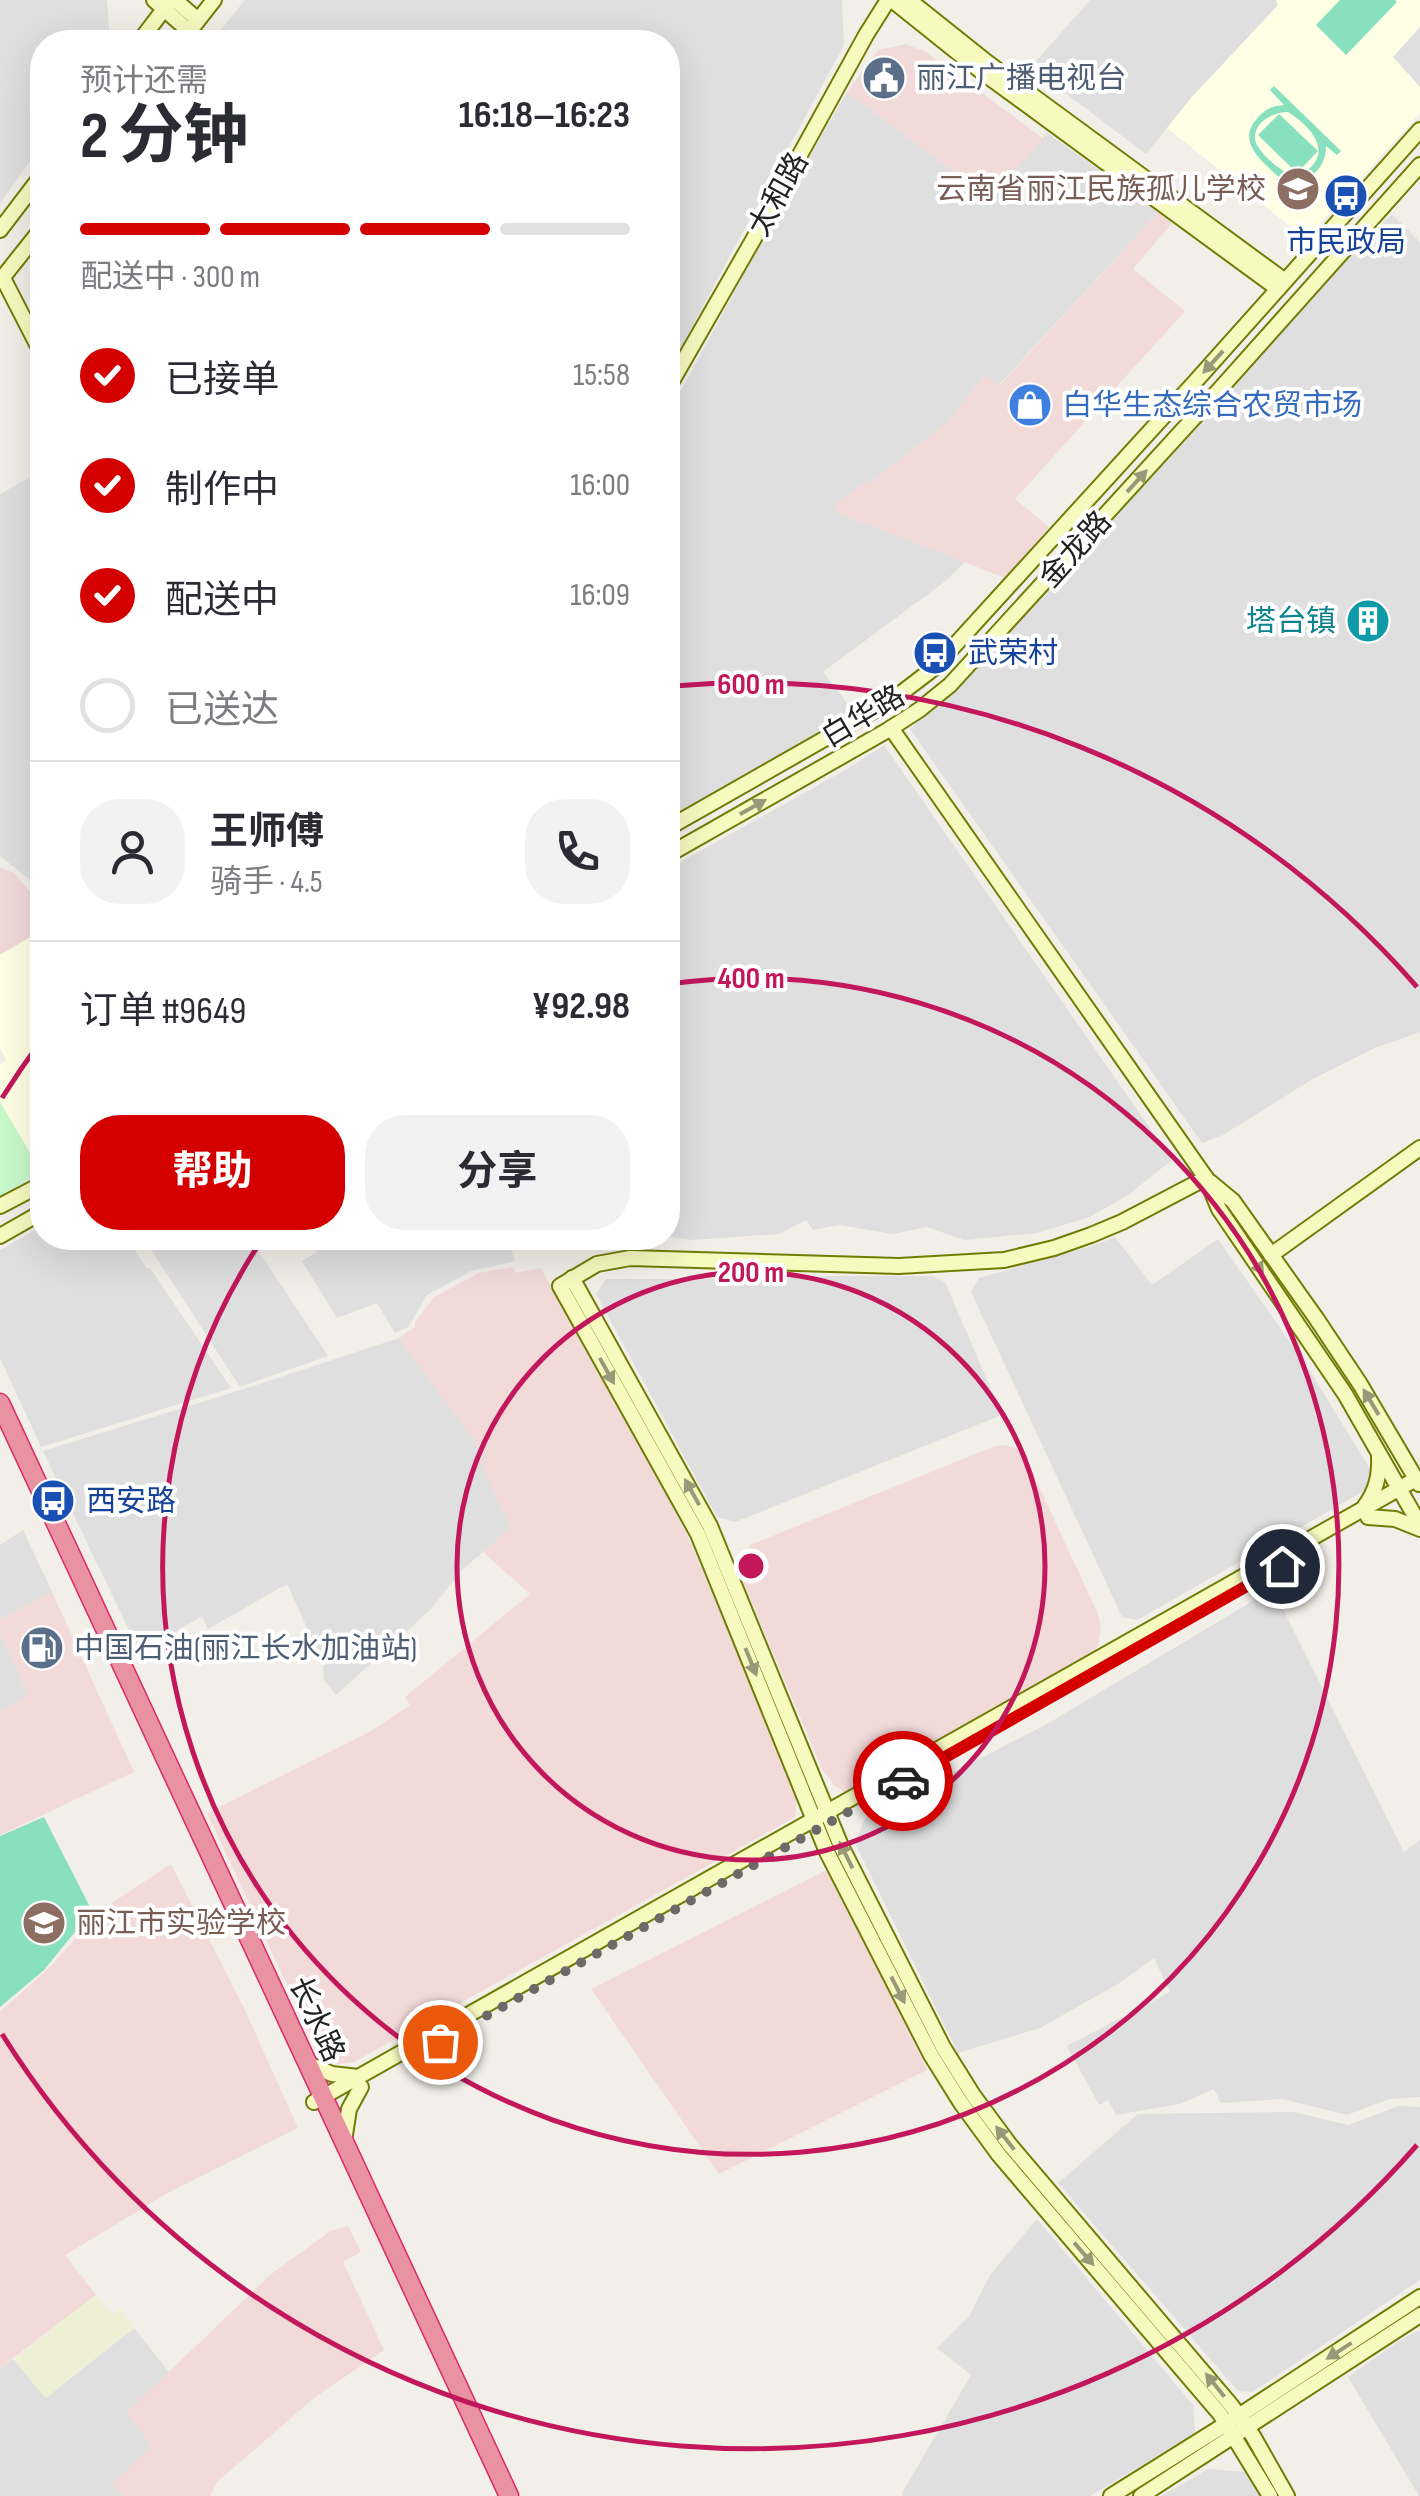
<!DOCTYPE html>
<html lang="zh">
<head>
<meta charset="utf-8">
<style>
  :root { --surface:#fff; --page:#f2f2f3; --text:#2b2b33; --muted:#7c7c81; --line:#e1e1e2; --accent:#d40000 }
  body { margin:0; font-family:"Sofia Sans Condensed","Noto Sans SC",sans-serif; background:var(--page); color:var(--text); height:100vh; display:flex; flex-direction:column; font-size:38px; white-space:nowrap }
  * { box-sizing:border-box; margin:0 }
  p { font-size:32px; color:var(--muted) }
  .icon { flex:none; width:55px; height:55px; fill:none; stroke:currentColor; stroke-width:2; stroke-linecap:round; stroke-linejoin:round }
  .map { position:relative; flex:1; overflow:hidden }
  .side { position:absolute; left:30px; top:30px; width:650px; height:1220px; display:flex; flex-direction:column; background:var(--surface); border-radius:40px; box-shadow:0 10px 40px #0002 }
  .side>* { flex:none }
  .pin { position:absolute; display:grid; place-items:center; width:85px; height:85px; color:#fff; margin:-42px; border:5px solid #fff; border-radius:50%; box-shadow:0 2px 10px #0007 }
  .courier { position:absolute; display:grid; place-items:center; width:100px; height:100px; margin:-50px; border:8px solid #d40000; border-radius:50%; background:#fff; color:#222; box-shadow:0 2px 12px #0007 }
  .overview em { font-style:normal; font-weight:700 }
  .overview div { display:flex; flex-direction:column-reverse }
  .overview { display:flex; align-items:center; justify-content:space-between; height:170px; padding:0 50px }
  h1 { font-size:65px; font-weight:700; line-height:75px }
  .bar { display:grid; grid-template-columns:repeat(4,1fr); gap:15px 10px; align-content:center; height:120px; padding:0 50px }
  .bar i { height:12px; border-radius:8px; background:var(--line) }
  .bar .current { background:var(--accent) }
  .bar p { grid-column:span 4 }
  .line { display:flex; align-items:center; gap:25px; padding:0 50px; border-top:2px solid var(--line) }
  .line div { flex:1 }
  .round { display:grid; place-items:center; flex:none; width:105px; height:105px; border-radius:40px; background:var(--page) }
  ol { padding:0 50px; list-style:none }
  li { display:flex; align-items:center; gap:30px; height:110px }
  li p { margin-inline-start:auto }
  li .icon { padding:10px; border-radius:50%; background:var(--accent); color:#fff; stroke-width:4 }
  li:last-child { color:var(--muted) }
  li i { width:55px; height:55px; border:5px solid var(--line); border-radius:50% }
  .action { display:flex; gap:20px; margin-top:auto; padding:20px 50px }
  .action a { flex:1; height:115px; border-radius:40px; background:var(--accent); color:#fff; font-size:40px; font-weight:700; line-height:115px; text-align:center }
  .action a+a { background:var(--page); color:var(--text) }
  .map>svg:first-child { display:block }
  .residential { fill:#e0dfdf }
  .commercial { fill:#f2dad9 }
  .education { fill:#ffffe5 }
  .farmland { fill:#eef0d5 }
  .park { fill:#c8facc }
  .pitch { fill:#88e0be; fill-rule:evenodd }
  .lines { fill:none; stroke-linecap:round; stroke-linejoin:round }
  .secondary-casing { stroke:#707d05; stroke-width:18 }
  .highway-casing { stroke:#dc2a67; stroke-width:21 }
  .secondary { stroke:#f7fabf; stroke-width:14 }
  .highway { stroke:#e892a2; stroke-width:18 }
  .oneway { fill:#979978 }
  .done { stroke:#6b6a68; stroke-width:10; stroke-dasharray:0 18 }
  .route { stroke:#d40000; stroke-width:12 }
  .ring { fill:none; stroke:#c2185b; stroke-width:5 }
  .labels { text-anchor:middle; stroke-width:8; stroke-linejoin:round; paint-order:stroke }
  .service-label { font-size:30px; fill:#4e5e75; stroke:#fff; text-anchor:start }
  .education-label { font-size:30px; fill:#785e54; stroke:#fff; text-anchor:end }
  .street-label { font-size:30px; fill:#222; stroke:#fff }
  .transit-label { font-size:30px; fill:#164399; stroke:#fff; text-anchor:start }
  .shop-label { font-size:30px; fill:#366cbe; stroke:#fff; text-anchor:start }
  .culture-label { font-size:30px; fill:#0d838f; stroke:#fff; text-anchor:end }
  .centre { fill:#c2185b; stroke:#fff; stroke-width:5 }
  .ring-label { font-size:30px; text-anchor:middle; font-weight:bold; fill:#c2185b; stroke:#fff; stroke-width:8; stroke-linejoin:round; paint-order:stroke }
</style>
</head>
<body>
<div class="map">
<svg width="1420" height="2496" viewBox="0 0 1420 2496">
  <rect width="100%" height="100%" fill="#f2efe9"/>
  <g class="residential">
    <polygon points="0,0 107,0 110,42 42,42 42,145 0,203"/>
    <polygon points="245,0 842,0 844,45 675,358 668,368 668,42 211,42"/>
    <polygon points="1090,0 1276,0 1279,5 1192,97 1146,154 1031,67"/>
    <polygon points="1420,27 1420,87 1392,57"/>
    <polygon points="847,92 991,199 1047,133 1159,212 998,386 985,375 946,424 868,484 865,482 835,506 839,513 965,562 943,583 823,672 855,713 811,741 668,818 668,411 683,387 781,206"/>
    <polygon points="1392,214 1420,242 1420,1032 1375,1048 1311,1080 1223,1135 1202,1143 910,729 1004,638 1347,259"/>
    <polygon points="42,470 42,889 0,856 0,494"/>
    <polygon points="884,745 1172,1160 1128,1195 1090,1217 1037,1233 964,1240 927,1227 893,1234 839,1225 813,1230 806,1220 779,1234 693,1240 668,1237 668,869 847,769"/>
    <polygon points="42,1226 42,1238 127,1238 147,1269 150,1268 231,1388 41,1447 0,1358 0,1250"/>
    <polygon points="1115,1237 1152,1285 1218,1239 1310,1371 1372,1472 1366,1490 1137,1620 1122,1617 971,1292 979,1278 1092,1246"/>
    <polygon points="152,1238 250,1238 328,1356 240,1387 146,1242"/>
    <polygon points="308,1238 507,1238 515,1261 471,1271 427,1295 408,1327 395,1333 377,1303 337,1318 302,1261 317,1252"/>
    <polygon points="828,1276 932,1276 945,1282 1002,1415 735,1522 717,1517 596,1294 606,1279 778,1279"/>
    <polygon points="399,1338 487,1457 481,1462 511,1528 462,1570 430,1610 336,1695 324,1680 323,1663 287,1584 208,1629 202,1616 140,1653 43,1451 247,1388"/>
    <polygon points="23,1530 52,1592 0,1620 0,1545"/>
    <polygon points="1273,1589 1404,1852 1420,1840 1420,2097 1389,2099 1347,2115 1282,2099 1221,2103 1214,2089 1180,2104 1116,2115 1108,2100 1099,2105 1067,2046 1170,1992 1154,1958 1118,1984 1040,2028 958,2053 855,1843 865,1818 1047,1724"/>
    <polygon points="0,1632 28,1695 0,1711"/>
    <polygon points="1399,2106 1420,2107 1420,2280 1253,2392 1238,2391 1058,2183 1138,2114 1294,2112 1348,2125"/>
    <polygon points="1037,2219 1193,2405 1195,2433 1090,2496 903,2496 902,2493 971,2375 937,2348 969,2317 990,2275"/>
    <polygon points="134,2328 169,2372 127,2413 152,2446 112,2485 123,2496 0,2496 0,2368 13,2359 46,2398"/>
    <polygon points="1420,2330 1420,2496 1419,2496 1348,2377 1405,2337"/>
    <polygon points="1208,2469 1246,2472 1260,2496 1161,2496"/>
  </g>
  <g class="commercial">
    <polygon points="906,44 926,52 1043,138 991,199 847,92 878,50"/>
    <polygon points="1159,212 1172,223 1133,269 1185,311 1015,499 1049,527 1005,578 839,513 834,506 865,482 868,484 946,424 985,375 999,386"/>
    <polygon points="0,867 14,873 42,906 42,930 0,955"/>
    <polygon points="512,1267 516,1273 541,1268 684,1528 797,1792 795,1817 354,2062 337,2064 322,2060 207,1813 373,1730 410,1705 405,1697 530,1594 483,1552 511,1528 480,1462 486,1457 399,1338 415,1327 415,1322 434,1297 479,1273"/>
    <polygon points="1006,1445 1016,1448 1024,1454 1098,1614 1101,1629 1098,1644 1095,1651 844,1792 834,1785 822,1769 743,1582 743,1560 750,1545 995,1446"/>
    <polygon points="52,1592 134,1772 0,1835 0,1711 28,1695 0,1632 0,1620"/>
    <polygon points="171,1864 245,2010 298,2128 173,2190 65,2255 96,2295 0,2368 0,2012 49,1968 101,1910"/>
    <polygon points="829,1869 927,2070 719,2174 591,1989"/>
    <polygon points="348,2226 361,2252 343,2262 384,2350 314,2398 217,2482 210,2496 123,2496 111,2485 152,2446 126,2413 270,2275 330,2231"/>
  </g>
  <g class="education">
    <polygon points="1276,0 1420,0 1420,27 1393,57 1420,87 1420,113 1306,239 1167,128 1192,97 1278,5"/>
    <polygon points="42,930 42,1171 41,1172 0,1102 0,1064 6,1060 0,1048 0,955"/>
  </g>
  <polygon class="farmland" points="96,2295 111,2315 121,2308 134,2328 45,2398 13,2359"/>
  <polygon class="park" points="0,1102 41,1172 0,1196"/>
  <g class="pitch">
    <polygon points="1340,0 1395,0 1397,2 1346,55 1316,25"/>
    <path d="M1274,86L1341,151L1337,155L1326,146C1326,171 1307,184 1283,181C1267,165 1235,144 1256,120C1264,110 1271,106 1284,105L1270,90ZM1288,112C1307,124 1332,148 1310,168C1304,173 1303,175 1295,175C1284,176 1257,151 1255,140C1253,122 1273,112 1288,112Z"/>
    <polygon points="1279,114 1318,151 1297,173 1258,135"/>
    <polygon points="44,1817 92,1911 44,1970 0,2007 0,1836"/>
  </g>
  <g class="lines">
    <defs>
      <g id="secondary">
        <polyline points="154,0 190,32"/>
        <polyline points="175,0 198,20"/>
        <polyline points="892,0 982,72 1278,289"/>
        <polyline points="909,0 988,63 1285,281"/>
        <polyline points="139,42 171,0"/>
        <polyline points="181,42 214,0"/>
        <polyline points="0,230 42,175"/>
        <polyline points="3,278 42,354"/>
        <polyline points="0,281 42,228"/>
        <polyline points="668,388 753,240 866,35 888,0"/>
        <polyline points="891,728 1206,1178 1219,1209 1345,1394 1420,1525"/>
        <polyline points="668,828 891,701 934,668 1194,383 1420,130"/>
        <polyline points="668,855 888,730 919,710 950,685 1211,399 1420,165"/>
        <polyline points="1206,1178 1122,1222 1091,1235 1054,1248 1004,1260 899,1266 630,1258 597,1264 560,1286 698,1534 827,1852 931,2055 961,2103 999,2155 1220,2414 1270,2496"/>
        <polyline points="1210,1182 1233,1201 1316,1318 1360,1384 1419,1484"/>
        <polyline points="0,1206 42,1184"/>
        <polyline points="0,1236 42,1212"/>
        <polyline points="1271,1255 1420,1148"/>
        <polyline points="572,1278 710,1526 841,1846 943,2047 973,2095 1010,2145 1231,2405 1253,2436 1287,2496"/>
        <path d="M1365,1506C1376,1491 1380,1476 1379,1456"/>
        <polyline points="1368,1517 1395,1519 1420,1529"/>
        <polyline points="308,2064 332,2074 358,2077"/>
        <polyline points="314,2102 1416,1479"/>
        <polyline points="344,2141 349,2109 361,2087"/>
        <polyline points="1111,2496 1234,2419 1420,2297"/>
        <polyline points="1141,2496 1420,2315"/>
      </g>
      <polyline id="highway" points="0,1403 509,2496"/>
    </defs>
    <use href="#secondary" class="secondary-casing"/>
    <use href="#highway" class="highway-casing"/>
    <use href="#secondary" class="secondary"/>
    <use href="#highway" class="highway"/>
  </g>
  <defs><path id="oneway-solid" d="M-6-.8H1V-3.2L6.5 0L1 3.2V.8H-6Z" transform="scale(2.5)"/></defs>
  <g class="oneway">
    <use href="#oneway-solid" transform="translate(1213 362) rotate(132)"/>
    <use href="#oneway-solid" transform="translate(1137 481) rotate(-48)"/>
    <use href="#oneway-solid" transform="translate(753 807) rotate(-29)"/>
    <use href="#oneway-solid" transform="translate(1255 1262) rotate(56)"/>
    <use href="#oneway-solid" transform="translate(607 1371) rotate(61)"/>
    <use href="#oneway-solid" transform="translate(1371 1402) rotate(-121)"/>
    <use href="#oneway-solid" transform="translate(692 1492) rotate(-119)"/>
    <use href="#oneway-solid" transform="translate(751 1662) rotate(68)"/>
    <use href="#oneway-solid" transform="translate(846 1855) rotate(-116)"/>
    <use href="#oneway-solid" transform="translate(898 1990) rotate(63)"/>
    <use href="#oneway-solid" transform="translate(1005 2138) rotate(-128)"/>
    <use href="#oneway-solid" transform="translate(1084 2254) rotate(49)"/>
    <use href="#oneway-solid" transform="translate(1339 2351) rotate(147)"/>
    <use href="#oneway-solid" transform="translate(1215 2385) rotate(-129)"/>
  </g>
  <g class="lines">
    <polyline class="done" points="440,2042 903,1781"/>
    <polyline class="route" points="903,1781 1282,1566"/>
  </g>
  <g class="ring">
    <circle cx="751" cy="1566" r="294"/>
    <path d="M669 984A588 588 0 1 1 261 1241"/>
    <path d="M1417 2145A883 883 0 0 1 2 2034M2 1098A883 883 0 0 1 41 1041M674 686A883 883 0 0 1 1417 987"/>
  </g>
  <defs>
    <symbol id="civic-disc" viewBox="-11 -11 22 22"><circle r="9.5" fill="#5c6f8a" stroke="#fff"/><path d="M-.6-6.5H3V-4.5H.6V-3L4-1V1h2V6H-6V1h2V-1L-.6-3ZM-1.2 2.5V6h2.4V2.5Z" fill="#fff"/></symbol>
    <symbol id="school-disc" viewBox="-11 -11 22 22"><circle r="9.5" fill="#8d6e63" stroke="#fff"/><path d="M0-5L7-2L0 1L-7-2ZM-4 1L0 2.5L4 1V4Q0 6-4 4Z" fill="#fff"/></symbol>
    <symbol id="bus-disc" viewBox="-11 -11 22 22"><circle r="9.5" fill="#1a4fb4" stroke="#fff"/><path d="M-5-6H5V4H4V6H2V4H-2V6H-4V4H-5ZM-3.5-4V0h7V-4ZM-3.5 1.2v1.5H-2V1.2ZM2 1.2v1.5H3.5V1.2Z" fill="#fff"/></symbol>
    <symbol id="shop-disc" viewBox="-11 -11 22 22"><circle r="9.5" fill="#3f7fe0" stroke="#fff"/><path d="M-5-2.5h2.3a2.7 3.5 0 0 1 5.4 0H5L5.5 6h-11ZM-1.5-2.5h3a1.5 2.3 0 0 0-3 0Z" fill="#fff"/></symbol>
    <symbol id="building-disc" viewBox="-11 -11 22 22"><circle r="9.5" fill="#0f9aa8" stroke="#fff"/><path d="M-4-6H4V6H1V3H-1V6H-4ZM-2.5-4.3h1.7v1.8h-1.7ZM.8-4.3h1.7v1.8H.8ZM-2.5-1h1.7V.8h-1.7ZM.8-1h1.7V.8H.8Z" fill="#fff"/></symbol>
    <symbol id="fuel-disc" viewBox="-11 -11 22 22"><circle r="9.5" fill="#5c6f8a" stroke="#fff"/><path d="M-5.5-6h7V0h2V4h1.3V-2.5L3-4.5l.8-.8L6-3V5H2.5V1h-1V6h-7ZM-4.2-4.7v3.2H.2V-4.7Z" fill="#fff"/></symbol>
  </defs>
  <g fill-rule="evenodd">
    <use href="#civic-disc" x="859" y="53" width="50" height="50"/>
    <use href="#school-disc" x="1273" y="164" width="50" height="50"/>
    <use href="#bus-disc" x="1321" y="171" width="50" height="50"/>
    <use href="#shop-disc" x="1005" y="380" width="50" height="50"/>
    <use href="#building-disc" x="1343" y="596" width="50" height="50"/>
    <use href="#bus-disc" x="910" y="628" width="50" height="50"/>
    <use href="#bus-disc" x="28" y="1476" width="50" height="50"/>
    <use href="#fuel-disc" x="17" y="1623" width="50" height="50"/>
    <use href="#school-disc" x="19" y="1898" width="50" height="50"/>
  </g>
  <g class="labels">
    <g class="service-label">
      <text x="916" y="88">丽江广播电视台</text>
      <text x="74" y="1658">中国石油(丽江长水加油站)</text>
    </g>
    <g class="education-label">
      <text x="1266" y="199">云南省丽江民族孤儿学校</text>
      <text x="76" y="1933" text-anchor="start">丽江市实验学校</text>
    </g>
    <g class="street-label">
      <text transform="translate(778 194) rotate(-61)" y="10">太和路</text>
      <text transform="translate(1075 549) rotate(-48)" y="10">金龙路</text>
      <text transform="translate(863 716) rotate(-31)" y="10">白华路</text>
      <text transform="translate(317 2019) rotate(65)" y="10">长水路</text>
    </g>
    <g class="transit-label">
      <text x="1346" y="252" text-anchor="middle">市民政局</text>
      <text x="968" y="663">武荣村</text>
      <text x="86" y="1511">西安路</text>
    </g>
    <g class="shop-label">
      <text x="1062" y="415">白华生态综合农贸市场</text>
    </g>
    <g class="culture-label">
      <text x="1336" y="631">塔台镇</text>
    </g>
  </g>
  <circle cx="751" cy="1566" r="15" class="centre"/>
  <g class="ring-label">
    <text x="751" y="694">600 m</text>
    <text x="751" y="988">400 m</text>
    <text x="751" y="1282">200 m</text>
  </g>
</svg>
<div class="pin" style="left:440px;top:2042px;background:#ea580c"><svg class="icon" aria-label="bag" viewBox="0 0 24 24"><path d="M5 8h14l-1 12H6zM9 8a3 3 0 0 1 6 0"/></svg></div>
<div class="pin" style="left:1282px;top:1566px;background:#1f2937"><svg class="icon" aria-label="home" viewBox="0 0 24 24"><path d="M3 11l9-7 9 7M6 9v11h12V9"/></svg></div>
<div class="courier" style="left:903px;top:1781px"><svg class="icon" aria-label="car" viewBox="0 0 24 24"><path d="M5 17H2v-5l4-1 3-4h7l3 4 3 1v5h-3M9 17h6M6 11h13"/><circle cx="7" cy="17" r="2"/><circle cx="17" cy="17" r="2"/></svg></div>
<section class="side">
<div class="overview"><div><h1>2 分钟</h1><p>预计还需</p></div><em>16:18–16:23</em></div>
<div class="bar"><i class="current"></i><i class="current"></i><i class="current"></i><i></i><p>配送中 · 300 m</p></div>
<ol>
<li><svg class="icon" aria-label="check" viewBox="0 0 24 24"><path d="M5 12l5 5 9-10"/></svg>已接单<p>15:58</p></li>
<li><svg class="icon" aria-label="check" viewBox="0 0 24 24"><path d="M5 12l5 5 9-10"/></svg>制作中<p>16:00</p></li>
<li><svg class="icon" aria-label="check" viewBox="0 0 24 24"><path d="M5 12l5 5 9-10"/></svg>配送中<p>16:09</p></li>
<li><i></i>已送达</li>
</ol>
<div class="line" style="height:180px"><a class="round"><svg class="icon" aria-label="person" viewBox="0 0 24 24"><circle cx="12" cy="8" r="4"/><path d="M4 21q1-7 8-7t8 7"/></svg></a><div><b>王师傅</b><p>骑手 · 4.5</p></div><a class="round"><svg class="icon" aria-label="phone" viewBox="0 0 24 24"><path d="M5 4h4l2 5-3 2q2 4 5 5l2-3 5 2v4C11 20 4 13 5 4z"/></svg></a></div>
<div class="line" style="height:130px"><div>订单 #9649</div><b>¥92.98</b></div>
<div class="action"><a>帮助</a><a>分享</a></div>
</section>
</div>
</body>
</html>
